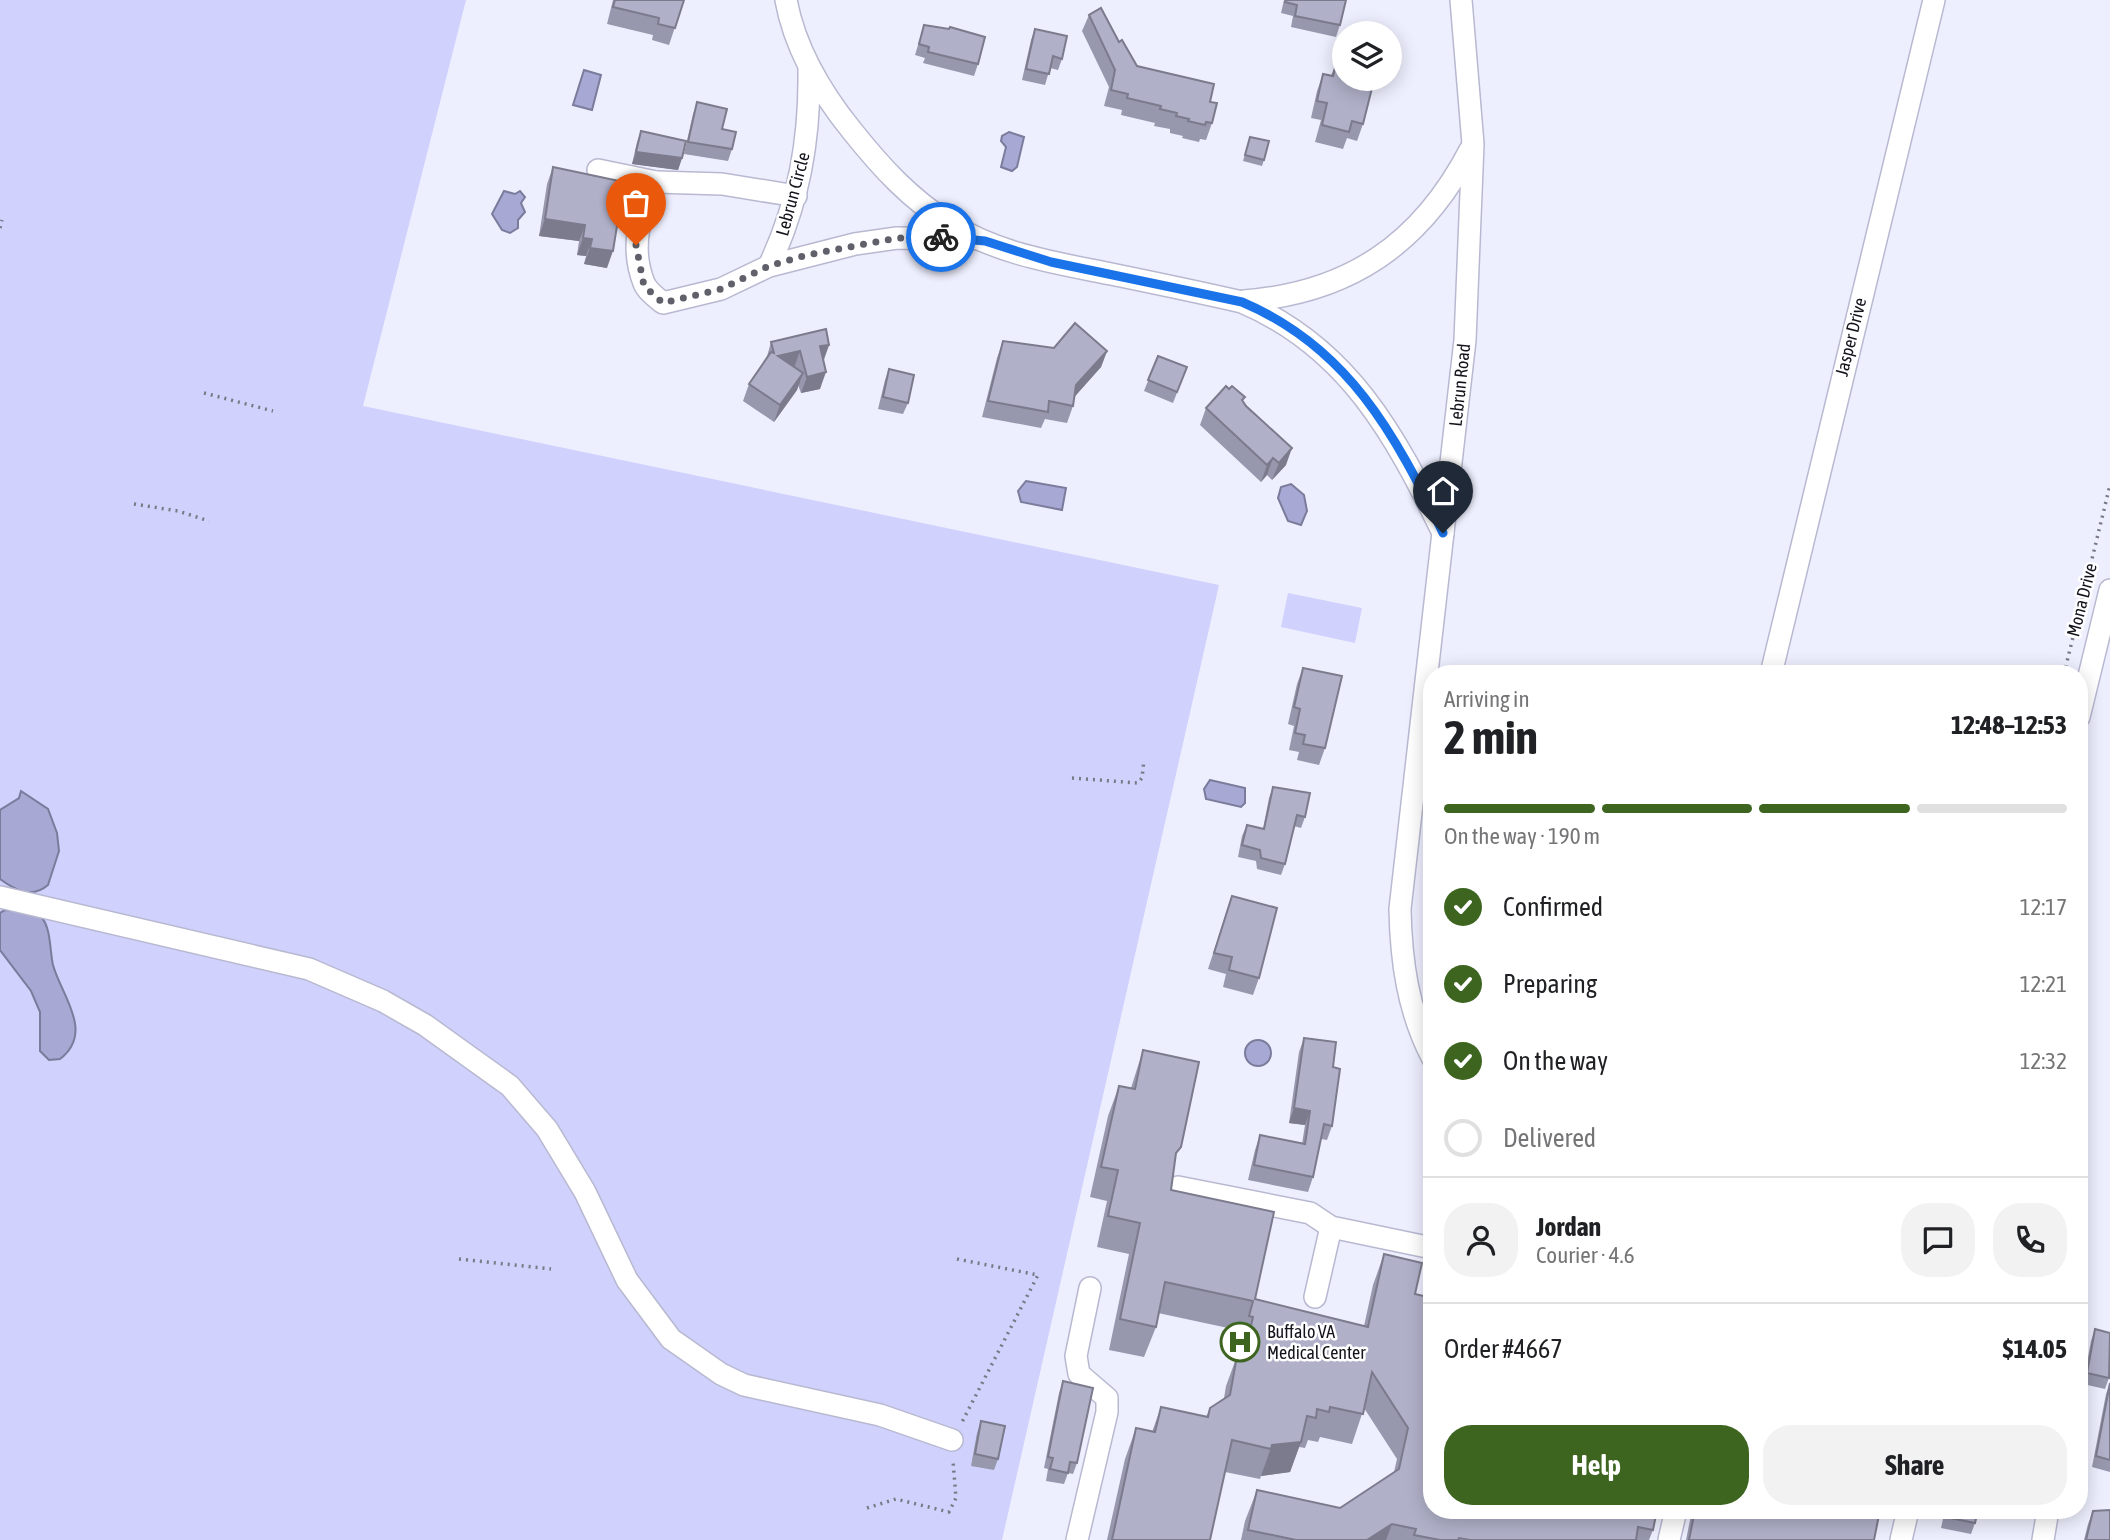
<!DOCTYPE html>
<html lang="en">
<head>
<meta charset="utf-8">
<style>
  :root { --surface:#fff; --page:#f2f2f2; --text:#202124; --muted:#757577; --line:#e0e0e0; --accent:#3d6520 }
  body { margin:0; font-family:"Asap Condensed",sans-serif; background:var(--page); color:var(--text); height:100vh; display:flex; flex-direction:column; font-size:26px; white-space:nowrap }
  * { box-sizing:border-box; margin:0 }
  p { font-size:23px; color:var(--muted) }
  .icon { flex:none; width:38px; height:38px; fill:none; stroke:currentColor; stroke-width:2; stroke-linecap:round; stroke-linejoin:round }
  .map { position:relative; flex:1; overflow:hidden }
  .sheet { position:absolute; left:1423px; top:665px; width:665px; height:854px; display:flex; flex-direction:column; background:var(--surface); border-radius:28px; box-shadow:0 4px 18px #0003 }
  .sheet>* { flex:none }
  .tools { position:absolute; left:1332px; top:21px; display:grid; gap:14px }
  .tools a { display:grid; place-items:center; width:70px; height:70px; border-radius:50%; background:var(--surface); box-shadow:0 4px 18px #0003; font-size:35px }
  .pin { position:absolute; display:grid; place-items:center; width:60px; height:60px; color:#fff; margin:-72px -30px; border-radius:50% 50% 50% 0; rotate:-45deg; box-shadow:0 0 7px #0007 }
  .pin .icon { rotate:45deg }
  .courier { position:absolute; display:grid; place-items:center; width:70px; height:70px; margin:-35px; border:5px solid #1a73e8; border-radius:50%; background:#fff; color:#222; box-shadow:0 2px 9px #0007 }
  .headline em { font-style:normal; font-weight:700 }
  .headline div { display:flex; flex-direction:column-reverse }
  .headline { display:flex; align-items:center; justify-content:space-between; height:119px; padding:0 21px }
  h1 { font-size:46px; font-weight:700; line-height:52px }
  .bar { display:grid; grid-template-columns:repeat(4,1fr); gap:10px 7px; align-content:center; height:84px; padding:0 21px }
  .bar i { height:9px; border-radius:5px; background:var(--line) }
  .bar .on { background:var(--accent) }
  .bar p { grid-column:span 4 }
  .line { display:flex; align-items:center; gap:18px; padding:0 21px; border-top:2px solid var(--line) }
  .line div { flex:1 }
  .round { display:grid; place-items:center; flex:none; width:74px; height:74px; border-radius:28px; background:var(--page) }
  ol { padding:0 21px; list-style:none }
  li { display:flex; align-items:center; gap:21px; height:77px }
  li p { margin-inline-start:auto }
  li .icon { padding:7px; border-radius:50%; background:var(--accent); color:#fff; stroke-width:4 }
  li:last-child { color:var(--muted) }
  li i { width:38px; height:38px; border:4px solid var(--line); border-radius:50% }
  .cta { display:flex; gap:14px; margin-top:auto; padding:14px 21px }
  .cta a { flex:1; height:80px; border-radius:28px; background:var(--accent); color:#fff; font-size:28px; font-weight:700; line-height:80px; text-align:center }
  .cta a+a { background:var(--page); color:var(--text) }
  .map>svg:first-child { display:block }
  .green { fill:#d0d1fc }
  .water { fill:#a7a8d3; stroke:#7b7b9c; stroke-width:2 }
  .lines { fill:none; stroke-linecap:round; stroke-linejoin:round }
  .minor-casing { stroke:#b8b9d1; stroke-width:24 }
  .path { stroke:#787984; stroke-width:3.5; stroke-dasharray:2 5; stroke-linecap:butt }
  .minor { stroke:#fff; stroke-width:21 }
  .wall { fill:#9797ad }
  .shaded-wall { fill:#7b7b8d }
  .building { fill:#b0b0c9; stroke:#7b7b8d; stroke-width:2 }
  .done { stroke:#60606a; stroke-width:7; stroke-dasharray:0 12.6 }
  .route { stroke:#1a73e8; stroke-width:9 }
  .labels { text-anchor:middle; stroke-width:5; stroke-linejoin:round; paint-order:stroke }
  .street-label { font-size:18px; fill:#13131b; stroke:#fff }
  .poi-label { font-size:18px; fill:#13131b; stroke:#fff; text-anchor:start }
</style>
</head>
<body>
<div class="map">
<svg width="2110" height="1540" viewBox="0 0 2110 1540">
  <rect width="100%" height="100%" fill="#eeeffe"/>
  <g class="green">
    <polygon points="0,0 466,0 363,406 1219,585 1002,1540 0,1540"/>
    <polygon points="1288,593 1362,608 1355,643 1281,627"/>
  </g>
  <g class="water">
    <polygon points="584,70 601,75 592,110 573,105"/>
    <polygon points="1009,132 1024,137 1017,167 1012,171 1001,167 1006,147 1001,141 1002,136"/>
    <polygon points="504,191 515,194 520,191 525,197 521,203 525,212 518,220 518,228 510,233 502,230 492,214"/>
    <polygon points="1026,481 1066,488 1062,510 1021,502 1018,491"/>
    <polygon points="1291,484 1304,495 1307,511 1301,525 1288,521 1278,498 1281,487"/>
    <polygon points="1210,780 1245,788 1245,803 1241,807 1206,799 1204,789"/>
    <path d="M21,791L48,809L57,833L59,851L48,885C32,899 15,890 0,879V810L19,798Z"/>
    <path d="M5,910C15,910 34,910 42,918C51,928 50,953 53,965C61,995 95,1032 60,1059L49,1060L40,1051V1012L31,991L0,950V913Z"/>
    <circle cx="1258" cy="1053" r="13"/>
  </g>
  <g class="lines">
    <defs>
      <g id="minor">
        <path d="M786,0C795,49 822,94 853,132C881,167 910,199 949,223C997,254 1056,263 1111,274C1155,283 1198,292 1242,302C1348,347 1395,435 1443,533"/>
        <polyline points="598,170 656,182"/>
        <path d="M796,196L722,184L656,182C639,213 630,248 644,283C647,291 657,298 663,303L721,289L769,266L855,244L897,238L972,239"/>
        <path d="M769,266C799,202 810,140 809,70"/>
        <path d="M1244,301C1349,293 1421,244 1470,150"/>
        <polyline points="1771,674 1934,0"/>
        <polyline points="2079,717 2110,590"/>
        <polyline points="0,897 309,969 383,1001 425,1025 510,1086 547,1129 585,1192 627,1280 671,1339 721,1374 744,1385 880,1415 952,1440"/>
        <path d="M1432,1057C1408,1011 1401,961 1400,909L1465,340L1473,144L1461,0"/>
        <polyline points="1178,1187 1310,1213 1331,1227 1432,1248"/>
        <polyline points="1315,1297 1331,1227"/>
        <polyline points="1077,1540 1107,1412 1107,1398 1079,1374 1076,1356 1090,1288"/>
        <polyline points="1669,1540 1676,1510"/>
        <polyline points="1901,1540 1908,1510"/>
        <polyline points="2043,1540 2048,1510"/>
      </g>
    </defs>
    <use href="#minor" class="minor-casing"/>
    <g class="path">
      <polyline points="0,228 2,220"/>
      <polyline points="204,393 273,411"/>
      <polyline points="134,504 178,511 209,521"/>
      <polyline points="2064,674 2110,485"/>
      <polyline points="1072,778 1138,783 1142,778 1144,760"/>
      <polyline points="459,1259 551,1269"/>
      <polyline points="957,1259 1038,1275 961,1424"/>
      <polyline points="867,1508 896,1499 949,1512 956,1498 953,1461"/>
    </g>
    <use href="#minor" class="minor"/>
  </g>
  <g class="wall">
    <polygon points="613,0 684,0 669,45 652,40 653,35 607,24"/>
    <polygon points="1284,0 1346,0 1340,25 1336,37 1291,27 1293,16 1281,13"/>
    <polygon points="1089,15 1119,42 1137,66 1210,102 1212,123 1206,140 1200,139 1199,142 1182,138 1183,136 1170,133 1170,129 1154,126 1155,123 1121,115 1122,110 1104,106 1109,87 1082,31"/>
    <polygon points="924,25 978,64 974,76 923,63 925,58 915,55"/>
    <polygon points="1035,29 1062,59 1058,70 1050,68 1045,85 1022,80 1031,40"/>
    <polygon points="1337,60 1363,124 1357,141 1347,138 1343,149 1315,142 1321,120 1311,118 1317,91 1323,74 1331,76"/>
    <polygon points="697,102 722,129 732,149 728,161 684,154 693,114"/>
    <polygon points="641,131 682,158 678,170 632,164 637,142"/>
    <polygon points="1250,137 1264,160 1262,166 1243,161"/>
    <polygon points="553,167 607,268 584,264 586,256 577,255 579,241 539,236 547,184"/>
    <polygon points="1003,341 1054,348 1107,351 1101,367 1074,397 1073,406 1067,423 1045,419 1041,428 982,417 997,358"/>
    <polygon points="771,342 829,345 824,360 820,389 801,393 798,385 797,390 774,422 743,401 749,384 766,360"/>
    <polygon points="1158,356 1187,367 1173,403 1144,391"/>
    <polygon points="889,369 908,403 903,414 878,409 885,380"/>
    <polygon points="1243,402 1286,465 1272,480 1267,475 1261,482 1200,425 1206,408"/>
    <polygon points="1303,668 1325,748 1319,765 1297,760 1299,752 1289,750 1294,726 1288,724 1297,684"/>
    <polygon points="1273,787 1305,817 1301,828 1294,826 1285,864 1281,875 1257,869 1256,861 1238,857 1242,836 1247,825 1263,829 1269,798"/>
    <polygon points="1232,896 1259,978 1253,995 1223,987 1226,974 1208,969"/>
    <polygon points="1304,1038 1333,1067 1332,1126 1327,1140 1321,1139 1313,1177 1308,1192 1248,1180 1255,1150 1260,1135 1302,1144 1305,1125 1289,1123 1299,1052"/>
    <polygon points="1143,1050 1175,1162 1171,1190 1255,1299 1364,1326 1373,1285 1384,1254 1415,1294 1432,1510 1657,1510 1653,1530 1649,1540 1241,1540 1245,1521 1257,1490 1340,1508 1394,1472 1397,1459 1364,1408 1352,1444 1320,1437 1318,1442 1308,1440 1305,1448 1299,1447 1290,1472 1261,1476 1260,1479 1225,1472 1210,1540 1107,1540 1125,1459 1136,1428 1152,1432 1161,1407 1206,1417 1210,1408 1224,1398 1226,1386 1237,1356 1240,1356 1242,1348 1238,1347 1242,1331 1158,1313 1156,1327 1144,1357 1109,1350 1129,1254 1097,1247 1107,1201 1090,1197 1108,1116 1119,1086 1131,1088"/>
    <polygon points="2095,1329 2110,1375 2105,1389 2083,1384 2091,1341"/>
    <polygon points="1063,1381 1077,1463 1073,1474 1068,1473 1064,1484 1046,1481 1048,1469 1044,1468 1059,1393"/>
    <polygon points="2110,1383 2110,1472 2092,1467 2106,1394"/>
    <polygon points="981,1421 998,1459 994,1470 971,1466 977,1433"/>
    <polygon points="2110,1509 2110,1540 2084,1540 2088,1524 2093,1511 2110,1510"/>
    <polygon points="1692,1510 1880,1510 1874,1540 1686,1540"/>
    <polygon points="1945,1510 1978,1510 1975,1523 1971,1534 1941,1528"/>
  </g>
  <g class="shaded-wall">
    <polygon points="636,152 682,158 678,170 632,164"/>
    <polygon points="545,219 585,225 579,241 539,236"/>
    <polygon points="583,238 592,239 586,256 577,255"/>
    <polygon points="590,248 613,251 607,268 584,264"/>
    <polygon points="829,345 823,361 820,346"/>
    <polygon points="800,351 794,368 778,356"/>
    <polygon points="1107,351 1101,367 1070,402 1076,385"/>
    <polygon points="826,372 820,389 801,393 807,377"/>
    <polygon points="803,373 797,390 774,422 780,405"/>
    <polygon points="1292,448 1286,465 1272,480 1279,463"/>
    <polygon points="1273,458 1267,475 1261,482 1267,465"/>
    <polygon points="1294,1108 1310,1111 1305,1125 1289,1123"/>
    <polygon points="1301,1442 1290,1472 1261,1476 1272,1445"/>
    <polygon points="1392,1524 1386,1540 1367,1540"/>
  </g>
  <g class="building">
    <polygon points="615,0 684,0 675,28 658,24 659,18 613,7"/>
    <polygon points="1286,0 1346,0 1340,25 1295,16 1297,5 1285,2"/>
    <polygon points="1101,8 1119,42 1122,40 1137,66 1214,84 1210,102 1217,103 1212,123 1206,122 1205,125 1188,121 1189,119 1176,116 1177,113 1160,109 1161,106 1127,98 1128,94 1111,90 1115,70 1089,15"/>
    <polygon points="924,25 949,29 950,27 985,37 978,64 928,52 929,47 919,44"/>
    <polygon points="1035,29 1067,36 1062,59 1053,56 1049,74 1026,69"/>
    <polygon points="1337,60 1344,62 1344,79 1368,79 1374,80 1363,124 1352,121 1349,132 1322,125 1327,103 1317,101 1323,74 1333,76"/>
    <polygon points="697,102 727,109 722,129 736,132 732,149 688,142"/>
    <polygon points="641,131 686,141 682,158 636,152"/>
    <polygon points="1250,137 1269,141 1264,160 1245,155"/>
    <polygon points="553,167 624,182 613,251 590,248 592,239 583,238 585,225 545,219"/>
    <polygon points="1075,323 1107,351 1076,385 1073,406 1049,401 1048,412 988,401 1003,341 1054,348"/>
    <polygon points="826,329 829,345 820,346 826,372 807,377 800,351 778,356 803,373 780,405 749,384 771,352 774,353 771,342"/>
    <polygon points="1158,356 1187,367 1177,392 1148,380"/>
    <polygon points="889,369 914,375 908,403 883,397"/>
    <polygon points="1226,386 1229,389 1232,386 1245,397 1242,400 1246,406 1292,448 1279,463 1273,458 1267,465 1206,408"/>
    <polygon points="1303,668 1342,676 1325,748 1303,744 1305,735 1295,733 1300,709 1294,707"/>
    <polygon points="1273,787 1310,793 1305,817 1297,815 1285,864 1261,858 1260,850 1242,845 1247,825 1264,829"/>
    <polygon points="1232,896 1277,908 1259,978 1229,970 1232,957 1214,953"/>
    <polygon points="1304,1038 1336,1042 1333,1067 1340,1069 1332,1126 1324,1124 1313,1177 1254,1165 1260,1135 1305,1144 1310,1111 1294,1108"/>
    <polygon points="1143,1050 1199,1062 1181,1147 1176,1153 1171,1190 1274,1212 1255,1299 1368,1327 1384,1254 1422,1263 1415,1294 1432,1298 1432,1510 1657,1510 1653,1530 1638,1527 1636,1540 1470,1540 1459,1538 1458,1540 1440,1540 1414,1535 1416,1529 1392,1524 1367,1540 1296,1540 1248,1530 1257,1490 1340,1508 1399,1469 1408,1428 1372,1372 1363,1414 1330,1407 1329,1412 1317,1409 1316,1418 1307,1416 1301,1442 1272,1445 1271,1449 1232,1440 1210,1540 1112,1540 1136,1428 1155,1432 1161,1407 1208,1417 1210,1408 1230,1395 1237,1356 1244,1357 1253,1317 1249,1316 1253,1301 1165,1282 1156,1327 1120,1319 1140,1223 1108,1216 1118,1170 1101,1167 1119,1086 1135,1089"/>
    <polygon points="2095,1329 2110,1333 2109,1378 2087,1373"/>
    <polygon points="1063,1381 1093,1388 1077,1463 1070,1462 1068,1473 1050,1469 1053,1458 1048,1457"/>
    <polygon points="2110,1383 2110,1460 2096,1456"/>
    <polygon points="981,1421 1005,1426 998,1459 975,1454"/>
    <polygon points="1695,1510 1880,1510 1874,1540 1689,1540"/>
    <polygon points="1947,1510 1978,1510 1975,1523 1945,1517"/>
    <polygon points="2110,1510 2110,1540 2086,1540 2093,1511"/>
  </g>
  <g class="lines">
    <polyline class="done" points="636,245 644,286 663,303 721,289 769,266 807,255 897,238 941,237"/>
    <path class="route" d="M941,237L985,241L1051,262L1242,302C1348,347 1395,434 1443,533"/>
  </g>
  <defs>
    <symbol id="hospital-ring" viewBox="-11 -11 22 22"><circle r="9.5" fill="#fff" stroke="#3d6520" stroke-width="1.5"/><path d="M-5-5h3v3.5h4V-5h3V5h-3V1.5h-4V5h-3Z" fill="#3d6520"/></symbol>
  </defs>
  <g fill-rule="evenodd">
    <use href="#hospital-ring" x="1218" y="1320" width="44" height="44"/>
  </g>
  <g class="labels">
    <g class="street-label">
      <text transform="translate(793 194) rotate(-75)" y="6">Lebrun Circle</text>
      <text transform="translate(1851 337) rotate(-76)" y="6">Jasper Drive</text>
      <text transform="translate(1460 385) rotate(-84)" y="6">Lebrun Road</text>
      <text transform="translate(2082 600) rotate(-76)" y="6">Mona Drive</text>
    </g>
    <g class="poi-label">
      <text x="1267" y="1338">Buffalo VA<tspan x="1267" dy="21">Medical Center</tspan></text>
    </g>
  </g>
</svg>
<div class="tools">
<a><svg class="icon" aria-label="layers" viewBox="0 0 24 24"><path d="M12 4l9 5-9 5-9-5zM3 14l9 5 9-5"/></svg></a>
</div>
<div class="pin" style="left:636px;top:245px;background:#ea580c"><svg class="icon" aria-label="bag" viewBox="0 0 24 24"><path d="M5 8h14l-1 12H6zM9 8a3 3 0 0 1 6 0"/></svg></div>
<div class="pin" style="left:1443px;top:533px;background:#1f2937"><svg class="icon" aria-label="home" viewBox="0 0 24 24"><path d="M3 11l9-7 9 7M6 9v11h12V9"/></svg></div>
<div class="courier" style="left:941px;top:237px"><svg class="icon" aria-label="bike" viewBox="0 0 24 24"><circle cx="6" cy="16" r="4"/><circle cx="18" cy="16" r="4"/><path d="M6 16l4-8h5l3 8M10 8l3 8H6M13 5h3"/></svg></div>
<section class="sheet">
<div class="headline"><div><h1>2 min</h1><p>Arriving in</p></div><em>12:48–12:53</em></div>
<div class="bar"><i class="on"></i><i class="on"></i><i class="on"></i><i></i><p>On the way · 190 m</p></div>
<ol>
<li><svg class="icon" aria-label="check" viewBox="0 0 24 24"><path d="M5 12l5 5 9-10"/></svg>Confirmed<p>12:17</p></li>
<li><svg class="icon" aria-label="check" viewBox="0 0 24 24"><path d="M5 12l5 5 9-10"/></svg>Preparing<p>12:21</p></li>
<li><svg class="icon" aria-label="check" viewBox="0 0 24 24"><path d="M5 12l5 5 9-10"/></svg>On the way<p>12:32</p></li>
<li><i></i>Delivered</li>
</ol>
<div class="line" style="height:126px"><a class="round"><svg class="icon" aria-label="person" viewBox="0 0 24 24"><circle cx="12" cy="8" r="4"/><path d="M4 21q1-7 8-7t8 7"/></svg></a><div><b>Jordan</b><p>Courier · 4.6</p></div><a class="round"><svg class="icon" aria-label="chat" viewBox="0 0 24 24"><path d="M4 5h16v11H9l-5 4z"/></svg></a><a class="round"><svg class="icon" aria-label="phone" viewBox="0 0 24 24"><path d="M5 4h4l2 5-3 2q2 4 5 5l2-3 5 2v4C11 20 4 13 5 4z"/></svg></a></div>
<div class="line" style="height:91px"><div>Order #4667</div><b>$14.05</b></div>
<div class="cta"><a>Help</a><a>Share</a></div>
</section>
</div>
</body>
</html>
